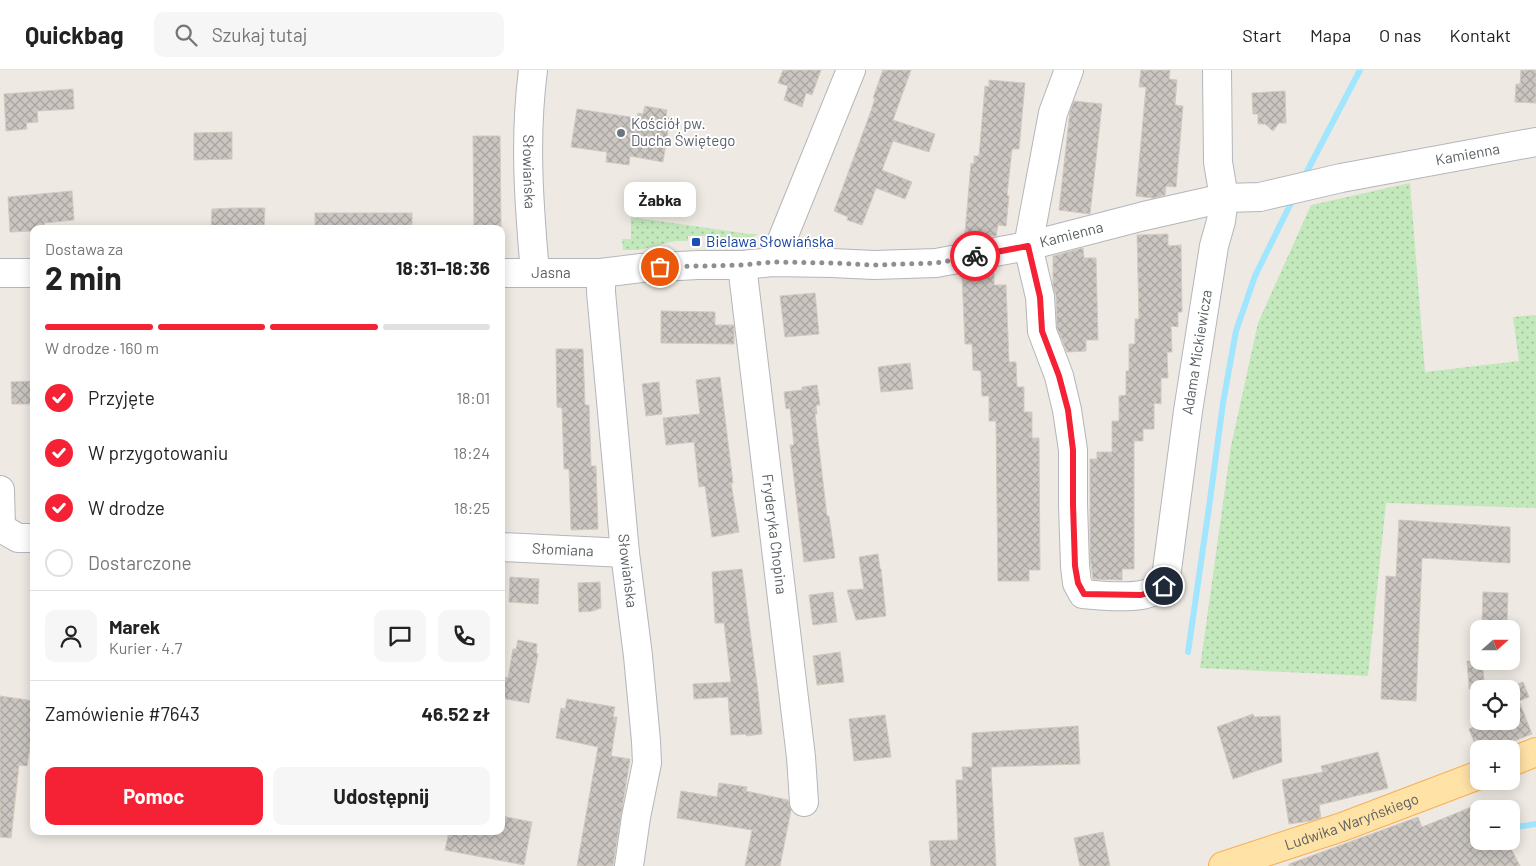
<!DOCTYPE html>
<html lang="pl">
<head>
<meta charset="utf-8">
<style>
  :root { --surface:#fff; --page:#f6f6f6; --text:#222; --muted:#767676; --line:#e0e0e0; --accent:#f42234 }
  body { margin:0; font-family:Barlow,sans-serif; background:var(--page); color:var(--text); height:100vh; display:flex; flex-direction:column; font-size:19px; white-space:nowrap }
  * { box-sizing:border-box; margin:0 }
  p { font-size:16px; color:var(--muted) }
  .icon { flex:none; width:28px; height:28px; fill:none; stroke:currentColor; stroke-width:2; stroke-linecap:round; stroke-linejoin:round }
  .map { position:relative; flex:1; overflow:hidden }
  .details { position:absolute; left:30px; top:155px; width:475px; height:610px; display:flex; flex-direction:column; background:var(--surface); border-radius:10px; box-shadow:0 2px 12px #0003 }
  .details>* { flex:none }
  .needle { width:32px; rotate:69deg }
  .buttons { position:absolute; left:1470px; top:550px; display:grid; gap:10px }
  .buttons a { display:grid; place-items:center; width:50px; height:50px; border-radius:10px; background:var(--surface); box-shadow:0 2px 12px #0003; font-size:25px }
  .pin { position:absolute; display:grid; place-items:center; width:42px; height:42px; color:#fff; margin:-21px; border:2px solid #fff; border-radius:50%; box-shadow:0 1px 5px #0007 }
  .courier { position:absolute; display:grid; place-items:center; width:50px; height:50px; margin:-25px; border:4px solid #f42234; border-radius:50%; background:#fff; color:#222; box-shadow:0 1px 6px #0007 }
  .bubble { position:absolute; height:35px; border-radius:10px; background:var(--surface); box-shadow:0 2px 12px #0003; font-size:16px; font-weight:700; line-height:35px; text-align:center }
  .headline em { font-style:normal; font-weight:700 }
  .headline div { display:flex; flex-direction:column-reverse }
  .headline { display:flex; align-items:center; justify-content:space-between; height:85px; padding:0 15px }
  h1 { font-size:32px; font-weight:700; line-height:38px }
  .bar { display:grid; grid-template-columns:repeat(4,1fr); gap:8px 5px; align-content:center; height:60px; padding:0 15px }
  .bar i { height:6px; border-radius:4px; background:var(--line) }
  .bar .selected { background:var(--accent) }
  .bar p { grid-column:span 4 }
  .line { display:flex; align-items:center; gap:12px; padding:0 15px; border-top:1px solid var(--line) }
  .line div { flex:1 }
  .round { display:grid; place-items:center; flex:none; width:52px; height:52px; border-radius:10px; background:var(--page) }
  ol { padding:0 15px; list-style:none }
  li { display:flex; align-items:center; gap:15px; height:55px }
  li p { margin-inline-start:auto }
  li .icon { padding:5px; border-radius:50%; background:var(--accent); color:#fff; stroke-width:4 }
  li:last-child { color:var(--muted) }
  li i { width:28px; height:28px; border:2px solid var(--line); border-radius:50% }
  .action { display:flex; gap:10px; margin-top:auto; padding:10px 15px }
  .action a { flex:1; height:58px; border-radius:10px; background:var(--accent); color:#fff; font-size:20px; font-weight:700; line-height:58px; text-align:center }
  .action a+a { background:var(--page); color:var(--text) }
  header { display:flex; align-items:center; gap:30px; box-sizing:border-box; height:70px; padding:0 25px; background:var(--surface); border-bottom:1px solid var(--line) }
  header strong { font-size:24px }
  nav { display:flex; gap:28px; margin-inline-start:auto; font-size:18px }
  .search { width:350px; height:45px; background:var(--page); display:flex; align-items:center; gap:12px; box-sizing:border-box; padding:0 18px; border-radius:10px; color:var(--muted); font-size:19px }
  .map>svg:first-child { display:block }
  .grass { fill:url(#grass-dots) }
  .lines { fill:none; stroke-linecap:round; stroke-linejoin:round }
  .stream { stroke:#a1e5ff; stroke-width:6 }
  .building { fill:url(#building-cross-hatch); stroke:#d3cac0 }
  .minor-casing { stroke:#b3b6ba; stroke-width:30 }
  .major-casing { stroke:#faae4f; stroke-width:30 }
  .minor { stroke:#fff; stroke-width:28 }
  .major { stroke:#ffe2a6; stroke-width:28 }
  .done { stroke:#8e9090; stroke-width:5; stroke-dasharray:0 9 }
  .route { stroke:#f42234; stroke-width:6 }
  .worship-dot { fill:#6b7280; stroke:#fff; stroke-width:2 }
  .transit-dot { fill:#1a4fb4; stroke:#fff; stroke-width:2 }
  .labels { text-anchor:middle; stroke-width:4; stroke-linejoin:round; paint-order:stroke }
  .worship-label { font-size:15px; fill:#5b616d; stroke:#fff; text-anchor:start }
  .street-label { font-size:15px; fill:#5a6064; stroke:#fff }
  .transit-label { font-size:15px; fill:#164399; stroke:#fff; text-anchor:start }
</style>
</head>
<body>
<header>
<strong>Quickbag</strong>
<div class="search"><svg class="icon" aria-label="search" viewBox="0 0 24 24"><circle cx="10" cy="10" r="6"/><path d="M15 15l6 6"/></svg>Szukaj tutaj</div>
<nav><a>Start</a><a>Mapa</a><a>O nas</a><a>Kontakt</a></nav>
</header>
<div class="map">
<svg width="1536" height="796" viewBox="0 0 1536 796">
  <defs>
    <pattern id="grass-dots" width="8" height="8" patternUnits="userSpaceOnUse" patternTransform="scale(1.25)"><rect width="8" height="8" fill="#c3e8bc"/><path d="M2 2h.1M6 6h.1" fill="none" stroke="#a1bf9c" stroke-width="1.8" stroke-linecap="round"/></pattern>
    <pattern id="building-cross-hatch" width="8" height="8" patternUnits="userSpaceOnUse" patternTransform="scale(1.25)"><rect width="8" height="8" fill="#cbc6c1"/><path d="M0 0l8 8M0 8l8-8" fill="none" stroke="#a8a4a0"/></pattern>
  </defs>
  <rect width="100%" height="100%" fill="#eee9e2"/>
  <g class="grass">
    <polygon points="1410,113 1425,302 1519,291 1513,247 1536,245 1536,438 1386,433 1368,606 1200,598 1231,376 1258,253 1311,135"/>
    <polygon points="631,147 749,164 758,164 748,170 706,170 706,166 688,166 688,171 675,171 639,180 623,180 622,169 631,169"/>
  </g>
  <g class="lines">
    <g class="stream">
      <polyline points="1303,109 1360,0"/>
      <polyline points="1188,582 1210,430 1223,333 1236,261 1255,206 1294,127"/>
      <polyline points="1515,757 1536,754"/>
    </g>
  </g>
  <g class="building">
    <polygon points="783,0 821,0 812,25 806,23 802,37 784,30 788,16 778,13"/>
    <polygon points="883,0 911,0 893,50 935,64 929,82 893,71 882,100 912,112 905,129 876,118 862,155 847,150 848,147 834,141 871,41 875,28 873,28"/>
    <polygon points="1141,0 1170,0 1169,9 1177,10 1175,35 1183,36 1176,117 1166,116 1165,125 1153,128 1136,126 1146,17 1139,17"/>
    <polygon points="1521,0 1536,0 1536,33 1515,32 1516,14 1520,14"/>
    <polygon points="989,10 1025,13 1019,79 1012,79 1007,125 1009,126 1006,156 998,155 996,166 965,163 971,93 974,94 974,86 979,86 985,16 989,17"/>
    <polygon points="73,19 74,39 37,41 38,52 26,53 27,59 6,61 4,24"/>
    <polygon points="1285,21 1286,53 1279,53 1273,61 1265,54 1258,54 1258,44 1253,44 1252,23"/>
    <polygon points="1074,31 1102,34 1090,144 1059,140 1070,41"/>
    <polygon points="645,36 667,40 666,47 670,48 663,92 630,86 629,95 606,92 607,82 571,77 577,39 637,48 638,43 643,44"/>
    <polygon points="232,62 232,89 194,90 194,63"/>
    <polygon points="473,66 500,66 501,159 474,159"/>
    <polygon points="72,121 74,150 44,153 45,159 34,159 34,161 10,162 8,127"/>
    <polygon points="236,138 265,138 264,159 211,159 212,139"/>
    <rect x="315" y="143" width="97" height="16"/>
    <polygon points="1168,164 1168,176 1181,175 1182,242 1178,242 1178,257 1171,256 1172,282 1167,282 1168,308 1161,308 1161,334 1154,333 1154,359 1143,359 1143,371 1134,371 1134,499 1122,499 1122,510 1093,509 1090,486 1090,389 1097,389 1097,382 1112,382 1112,351 1119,351 1119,326 1126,325 1126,301 1129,301 1129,274 1135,274 1135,249 1139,249 1137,165"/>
    <polygon points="1083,178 1084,188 1096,188 1098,270 1086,270 1086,281 1067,282 1057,258 1056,226 1053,216 1053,186"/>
    <polygon points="994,203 994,215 1006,215 1009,292 1016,292 1017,317 1024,317 1024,342 1032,342 1032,368 1039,368 1040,500 1029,500 1029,511 998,511 996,351 989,351 989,326 982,326 981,301 973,300 972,274 965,274 962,204"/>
    <polygon points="815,223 819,264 785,267 780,226"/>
    <polygon points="661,241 715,242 715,255 734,255 734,274 661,273"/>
    <polygon points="556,279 583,279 585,335 589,335 591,396 596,396 598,459 571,460 569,399 564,399 562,338 557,337"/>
    <polygon points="910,293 913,319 881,322 878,297"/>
    <polygon points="720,307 733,413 731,413 739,462 712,467 705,416 699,417 694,372 666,375 663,348 700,344 696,310"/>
    <polygon points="34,311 34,334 12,334 11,312"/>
    <polygon points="659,312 662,344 646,346 642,314"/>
    <polygon points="817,315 820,335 816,335 817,344 815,344 827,446 829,446 835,488 804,492 790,375 794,375 790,338 786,339 784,322 802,320 802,317"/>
    <polygon points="1399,450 1510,457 1510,493 1422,488 1416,631 1381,629 1386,506 1396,507"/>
    <polygon points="878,484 880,499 881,499 886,546 856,550 847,520 864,519 859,487"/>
    <polygon points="742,499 758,622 762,664 746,666 746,664 731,665 728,627 694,629 693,614 731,612 724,553 715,553 712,502"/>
    <polygon points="510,507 539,509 538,534 509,532"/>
    <polygon points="600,512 601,538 593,541 579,542 578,513"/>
    <polygon points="833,522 837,552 813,555 809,525"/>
    <polygon points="1483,522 1508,523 1507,553 1482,552"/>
    <polygon points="518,570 537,574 536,583 538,584 529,633 501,628 501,606 508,608 513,579 516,579"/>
    <polygon points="840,582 844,612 817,615 813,586"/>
    <polygon points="1467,591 1482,591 1485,619 1469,619"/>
    <polygon points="1523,612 1529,627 1519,631 1532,664 1494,679 1477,679 1469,659 1489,651 1511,651 1511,614 1513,616"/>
    <polygon points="0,626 34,631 34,653 27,696 19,695 11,768 0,767"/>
    <polygon points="567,629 615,637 613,647 617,647 611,686 630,689 613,796 577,796 598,677 556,668 561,638 565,639"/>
    <polygon points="1253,644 1254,647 1280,646 1282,692 1233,709 1217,657"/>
    <polygon points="885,645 891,687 854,691 849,649"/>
    <polygon points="1078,656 1080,694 991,697 996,796 931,796 929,771 958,770 956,710 963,710 962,697 972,697 972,663"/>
    <polygon points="1378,682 1388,718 1319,735 1321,748 1310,751 1289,754 1282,710 1323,702 1321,696"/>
    <polygon points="719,713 747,717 746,721 788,730 791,740 780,796 745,796 752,760 677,748 681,721 717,727"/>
    <polygon points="1479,734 1479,771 1507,771 1520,796 1289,796 1289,794 1418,747 1422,757"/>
    <polygon points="501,746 532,752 524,795 445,780 449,761 501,761"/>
    <polygon points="1103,762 1110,796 1080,796 1074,768"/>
  </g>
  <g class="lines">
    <defs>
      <g id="minor">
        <path id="s1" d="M533,0C524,69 529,134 535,203"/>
        <path id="s2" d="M1069,0L1053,43L1028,176L1040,227L1042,261L1059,306L1067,340L1073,380V434L1075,496L1077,513L1083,524C1102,526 1123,528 1141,525C1149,524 1157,520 1164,516L1167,500L1188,341L1214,176L1221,151L1224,128L1218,92L1217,0"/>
        <polyline points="773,192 851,0"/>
        <path id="s3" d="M742,195L801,687L804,732"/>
        <polyline points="0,203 34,203"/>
        <path id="s4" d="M501,203H601L641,198L698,195H742L773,192L832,193L874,195L936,193L1028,176L1144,146L1224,128L1260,127L1341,108L1536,72"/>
        <path id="s5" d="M601,203V222L625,483L638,586L646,671L647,693L636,747L629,796"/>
        <polyline points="0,420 1,458"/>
        <polyline points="1,458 18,468 34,468"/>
        <path id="s6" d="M501,477L625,483"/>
      </g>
      <g id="major">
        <polyline points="1511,692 1536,682"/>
        <path id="s7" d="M1223,796L1342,757L1479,705"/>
      </g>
    </defs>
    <use href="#minor" class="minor-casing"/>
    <use href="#major" class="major-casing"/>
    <use href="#minor" class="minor"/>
    <use href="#major" class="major"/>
  </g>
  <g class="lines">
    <polyline class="done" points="660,197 742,195 773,192 832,193 874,195 936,193 975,186"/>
    <polyline class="route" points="975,186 1028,176 1040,227 1042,261 1059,306 1068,340 1073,380 1073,434 1075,496 1078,513 1084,524 1141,525 1154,521 1164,516"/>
  </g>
  <circle class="worship-dot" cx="621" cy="63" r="5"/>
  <rect class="transit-dot" x="691" y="167" width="10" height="10" rx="2.5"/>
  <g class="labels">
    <g class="worship-label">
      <text x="631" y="59">Kościół pw.<tspan x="631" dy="17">Ducha Świętego</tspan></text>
    </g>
    <g class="street-label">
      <text dy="5" stroke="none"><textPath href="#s4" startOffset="979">Kamienna</textPath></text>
      <text dy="5" stroke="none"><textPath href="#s1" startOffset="102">Słowiańska</textPath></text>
      <text dy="5" stroke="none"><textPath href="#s4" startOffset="574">Kamienna</textPath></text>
      <text dy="5" stroke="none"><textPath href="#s4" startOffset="50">Jasna</textPath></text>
      <text dy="5" stroke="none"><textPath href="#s2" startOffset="856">Adama Mickiewicza</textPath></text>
      <text dy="5" stroke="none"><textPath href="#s3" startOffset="271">Fryderyka Chopina</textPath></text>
      <text dy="5" stroke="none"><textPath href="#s6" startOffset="62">Słomiana</textPath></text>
      <text dy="5" stroke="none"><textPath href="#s5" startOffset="299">Słowiańska</textPath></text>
      <text dy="5" stroke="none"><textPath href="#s7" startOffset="136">Ludwika Waryńskiego</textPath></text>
    </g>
    <g class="transit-label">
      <text x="706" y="177">Bielawa Słowiańska</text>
    </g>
  </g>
</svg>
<div class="buttons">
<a><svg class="needle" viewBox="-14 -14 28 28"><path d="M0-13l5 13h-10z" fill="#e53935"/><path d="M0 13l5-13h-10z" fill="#767676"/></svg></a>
<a><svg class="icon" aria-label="locate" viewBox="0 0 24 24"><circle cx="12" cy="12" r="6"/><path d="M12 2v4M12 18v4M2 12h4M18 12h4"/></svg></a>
<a>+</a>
<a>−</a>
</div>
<div class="pin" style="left:660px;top:197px;background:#ea580c"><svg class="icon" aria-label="bag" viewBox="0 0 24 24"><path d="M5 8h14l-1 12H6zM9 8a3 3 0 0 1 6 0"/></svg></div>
<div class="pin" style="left:1164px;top:516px;background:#1f2937"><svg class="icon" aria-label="home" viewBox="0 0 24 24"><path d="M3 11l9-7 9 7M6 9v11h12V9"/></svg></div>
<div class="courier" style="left:975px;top:186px"><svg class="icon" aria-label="bike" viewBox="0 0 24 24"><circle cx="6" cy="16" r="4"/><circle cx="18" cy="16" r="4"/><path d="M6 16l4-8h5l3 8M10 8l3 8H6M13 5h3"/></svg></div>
<div class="bubble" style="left:624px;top:112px;width:72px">Żabka</div>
<section class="details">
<div class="headline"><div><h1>2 min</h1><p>Dostawa za</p></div><em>18:31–18:36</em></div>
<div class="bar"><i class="selected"></i><i class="selected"></i><i class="selected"></i><i></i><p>W drodze · 160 m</p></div>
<ol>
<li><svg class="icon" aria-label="check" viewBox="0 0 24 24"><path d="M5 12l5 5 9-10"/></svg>Przyjęte<p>18:01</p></li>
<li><svg class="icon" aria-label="check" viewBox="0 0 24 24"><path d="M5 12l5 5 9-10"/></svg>W przygotowaniu<p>18:24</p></li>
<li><svg class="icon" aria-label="check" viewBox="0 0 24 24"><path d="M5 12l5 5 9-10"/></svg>W drodze<p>18:25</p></li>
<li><i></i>Dostarczone</li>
</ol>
<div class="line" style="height:90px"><a class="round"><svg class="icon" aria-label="person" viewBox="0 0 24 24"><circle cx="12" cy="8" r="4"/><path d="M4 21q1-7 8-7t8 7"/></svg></a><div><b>Marek</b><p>Kurier · 4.7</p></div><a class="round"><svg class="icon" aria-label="chat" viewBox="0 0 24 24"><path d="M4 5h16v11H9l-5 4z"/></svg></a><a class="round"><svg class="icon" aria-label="phone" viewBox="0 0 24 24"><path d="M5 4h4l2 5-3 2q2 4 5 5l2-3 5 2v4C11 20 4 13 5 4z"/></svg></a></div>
<div class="line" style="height:65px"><div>Zamówienie #7643</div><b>46.52 zł</b></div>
<div class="action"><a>Pomoc</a><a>Udostępnij</a></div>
</section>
</div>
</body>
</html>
